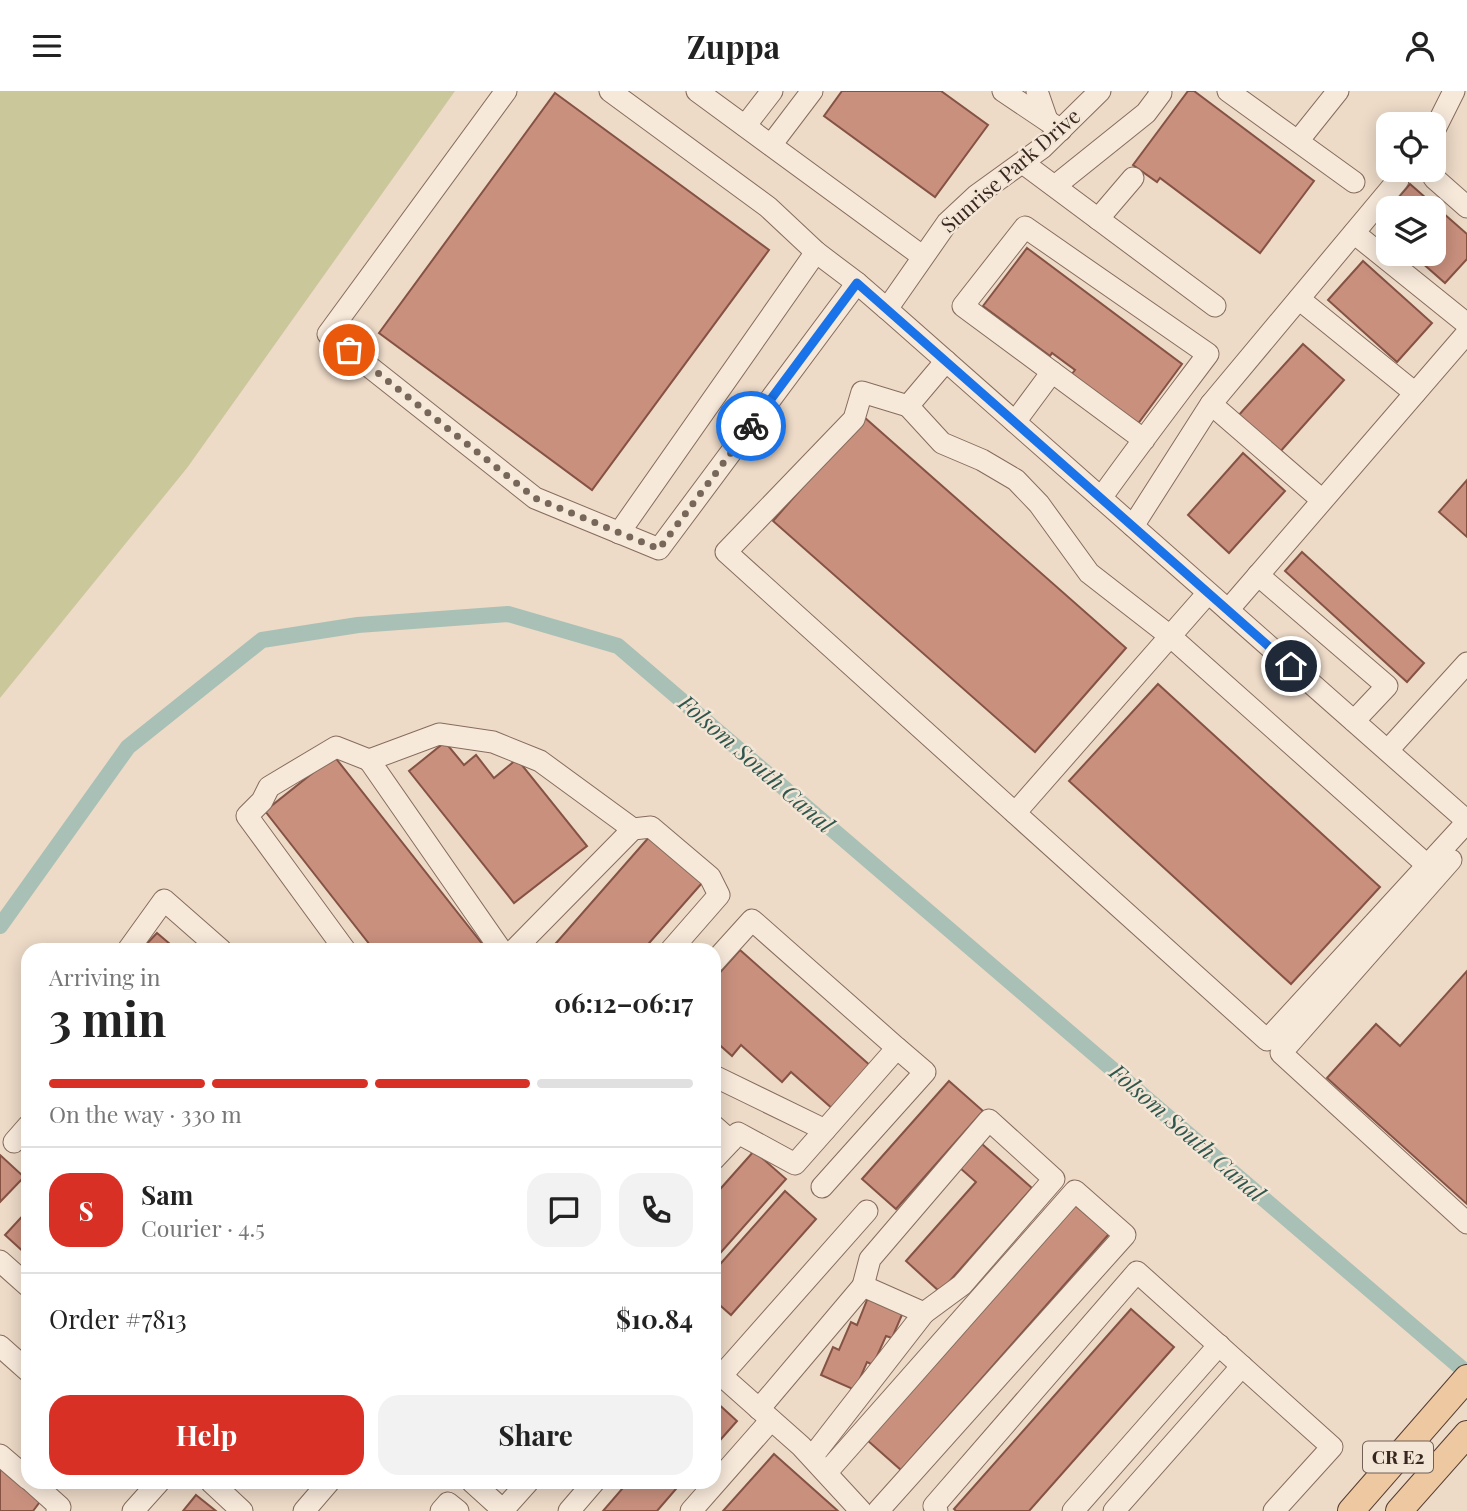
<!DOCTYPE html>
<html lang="en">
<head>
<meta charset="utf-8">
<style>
  :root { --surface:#fff; --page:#f2f2f2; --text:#222; --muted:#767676; --line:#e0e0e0; --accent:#d93025 }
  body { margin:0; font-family:"Playfair Display",serif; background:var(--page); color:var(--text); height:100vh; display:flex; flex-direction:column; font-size:26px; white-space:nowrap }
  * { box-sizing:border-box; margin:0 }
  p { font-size:23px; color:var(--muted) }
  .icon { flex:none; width:38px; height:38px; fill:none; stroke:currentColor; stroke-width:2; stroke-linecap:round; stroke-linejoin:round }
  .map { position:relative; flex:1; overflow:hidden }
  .panel { position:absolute; left:21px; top:852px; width:700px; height:546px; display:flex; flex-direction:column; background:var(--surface); border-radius:21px; box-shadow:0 4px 18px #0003 }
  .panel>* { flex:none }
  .fabs { position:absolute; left:1376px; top:21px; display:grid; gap:14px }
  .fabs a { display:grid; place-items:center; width:70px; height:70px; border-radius:14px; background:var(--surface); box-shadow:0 4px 18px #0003; font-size:35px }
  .pin { position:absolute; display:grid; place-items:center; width:60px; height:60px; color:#fff; margin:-30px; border:4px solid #fff; border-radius:50%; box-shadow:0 2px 7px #0007 }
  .courier { position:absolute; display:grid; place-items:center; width:70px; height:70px; margin:-35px; border:5px solid #1a73e8; border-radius:50%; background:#fff; color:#222; box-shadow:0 2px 9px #0007 }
  .summary em { font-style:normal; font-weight:700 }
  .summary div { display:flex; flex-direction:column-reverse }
  .summary { display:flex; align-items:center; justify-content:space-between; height:119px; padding:0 28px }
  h1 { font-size:46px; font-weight:700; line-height:52px }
  .bar { display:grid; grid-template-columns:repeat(4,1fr); gap:10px 7px; align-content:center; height:84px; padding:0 28px }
  .bar i { height:9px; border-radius:5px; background:var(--line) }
  .bar .active { background:var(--accent) }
  .bar p { grid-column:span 4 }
  .line { display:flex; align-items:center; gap:18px; padding:0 28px; border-top:2px solid var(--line) }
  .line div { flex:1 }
  .round { display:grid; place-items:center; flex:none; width:74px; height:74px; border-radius:21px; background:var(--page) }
  .primary-button { display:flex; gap:14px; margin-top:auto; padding:14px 28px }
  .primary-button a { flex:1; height:80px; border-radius:21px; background:var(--accent); color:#fff; font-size:28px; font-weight:700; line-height:80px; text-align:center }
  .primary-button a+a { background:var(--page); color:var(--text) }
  header { display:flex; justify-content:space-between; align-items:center; height:91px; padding:0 28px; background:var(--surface); font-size:32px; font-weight:700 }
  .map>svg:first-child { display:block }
  .green { fill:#cac79b }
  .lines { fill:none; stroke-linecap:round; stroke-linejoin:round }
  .canal { stroke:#a8c0b5; stroke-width:16 }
  .building { fill:#c9907e; stroke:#855244; stroke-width:2 }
  .minor-casing { stroke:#876c5d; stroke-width:23 }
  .major-casing { stroke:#553b31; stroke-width:28 }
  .minor { stroke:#f7e9da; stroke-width:21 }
  .major { stroke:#eec8a1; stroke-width:26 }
  .done { stroke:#77665a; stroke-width:7; stroke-dasharray:0 12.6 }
  .route { stroke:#1a73e8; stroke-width:9 }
  .labels { text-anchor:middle; stroke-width:5; stroke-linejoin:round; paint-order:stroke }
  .shield { fill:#f4e6d6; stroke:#706057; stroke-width:2 }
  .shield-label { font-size:19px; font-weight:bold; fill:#382720 }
  .street-label { font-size:21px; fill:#382720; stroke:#f4e6d6 }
  .water-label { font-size:23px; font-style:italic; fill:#30574e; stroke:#f4e6d6 }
</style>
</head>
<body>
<header><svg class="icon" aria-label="menu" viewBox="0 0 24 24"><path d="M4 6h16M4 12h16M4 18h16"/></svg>Zuppa<svg class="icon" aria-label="person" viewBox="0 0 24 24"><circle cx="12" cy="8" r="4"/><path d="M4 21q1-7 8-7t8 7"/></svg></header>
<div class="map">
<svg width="1467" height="1420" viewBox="0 0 1467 1420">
  <rect width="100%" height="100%" fill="#eddac7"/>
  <polygon class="green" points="0,0 455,0 187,377 0,607"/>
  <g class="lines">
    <polyline class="canal" points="0,835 128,656 262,549 358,534 508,523 618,555 1467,1282"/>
  </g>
  <g class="building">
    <polygon points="842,0 941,0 988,34 935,106 824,25"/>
    <polygon points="1188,0 1194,0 1314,90 1260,162 1160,87 1157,91 1133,74"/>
    <polygon points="555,2 769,159 592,399 379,242"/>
    <polygon points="1410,93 1467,143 1467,168 1445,192 1412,163 1433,163 1433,117 1389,117"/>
    <polygon points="1388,119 1388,141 1377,132"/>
    <polygon points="1027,157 1182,273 1137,334 1071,284 1075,279 1052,262 1050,265 983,215"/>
    <polygon points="1363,170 1432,232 1397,271 1328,209"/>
    <polygon points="1303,253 1344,289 1279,362 1238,325"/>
    <polygon points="864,326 1126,557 1035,661 773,430"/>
    <polygon points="1243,362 1285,400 1229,462 1188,424"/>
    <polygon points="1467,389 1467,446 1439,421"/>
    <polygon points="1302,461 1424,572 1407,591 1285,480"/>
    <polygon points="1158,593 1380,796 1291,893 1069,690"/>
    <polygon points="445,651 464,674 476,664 494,687 517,668 587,755 514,812 409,680"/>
    <polygon points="334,665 487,859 374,859 265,720"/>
    <polygon points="650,745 702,792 643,859 550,859"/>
    <polygon points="157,842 177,859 141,859"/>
    <polygon points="740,859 872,976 834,1019 791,981 782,991 741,954 732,965 714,949 714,888"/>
    <polygon points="1467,880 1467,1113 1327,987 1376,933 1400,955"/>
    <polygon points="949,990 983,1020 896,1118 862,1088"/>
    <polygon points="982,1053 1032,1097 940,1201 906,1170 976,1091 960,1077"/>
    <polygon points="754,1060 786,1088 714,1169 714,1105"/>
    <polygon points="0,1064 24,1086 0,1111"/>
    <polygon points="785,1100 816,1128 731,1224 714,1209 714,1180"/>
    <polygon points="1075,1114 1109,1143 901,1379 867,1349"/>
    <polygon points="28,1119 28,1165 5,1144"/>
    <polygon points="869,1204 904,1219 892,1247 886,1245 873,1274 867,1271 855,1299 821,1284 833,1256 839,1259 851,1231 857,1234"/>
    <polygon points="1131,1218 1174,1256 1029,1420 956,1420 954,1418"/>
    <polygon points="714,1309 737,1330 714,1356"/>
    <polygon points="774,1363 838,1420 723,1420"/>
    <polygon points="0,1374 42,1408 33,1420 0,1420"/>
    <polygon points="628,1391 682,1391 657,1420 603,1420"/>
    <polygon points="196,1404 216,1420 183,1420"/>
  </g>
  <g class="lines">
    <defs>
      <g id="minor">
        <polyline points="506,0 328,243 535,407 659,458 857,192 887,218"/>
        <polyline points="610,0 768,116 816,161 619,442"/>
        <polyline points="697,0 922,165"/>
        <polyline points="1003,0 1061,39"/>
        <polyline points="1037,0 1047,29"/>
        <polyline points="1100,0 1042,57 977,104 947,132 887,218 1467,730"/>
        <polyline points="1228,0 1354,91"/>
        <polyline points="745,35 772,0"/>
        <polyline points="1433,42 1454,0"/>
        <polyline points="1298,50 1338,0"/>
        <polyline points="771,54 812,0"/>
        <polyline points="1023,72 1215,215"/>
        <polyline points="1433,79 1434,87 1467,116"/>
        <polyline points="1055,95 1146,22 1161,2 1159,0"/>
        <polyline points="1098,128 1133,87"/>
        <polyline points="1354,142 1467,233"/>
        <polyline points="816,161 857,192"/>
        <polyline points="1299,208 1415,302"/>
        <polyline points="946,270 908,315 862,301 854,328 726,461 1015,722"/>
        <polyline points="1211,313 1322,409"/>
        <polyline points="908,315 942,352 982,369 1016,389 1039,413 1089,482 1170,545 1427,774"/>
        <polyline points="1015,331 1052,281"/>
        <path d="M1101,407C1136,358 1172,311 1208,263L1025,136L963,215L1144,349"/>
        <polyline points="1133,435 1211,313 1398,89"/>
        <polyline points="1258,484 1387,595 1354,630"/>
        <polyline points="1208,502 1015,722 1267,949 1467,731"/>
        <polyline points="1228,519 1467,242"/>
        <polyline points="1388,659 1467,572"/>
        <polyline points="633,738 651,736 710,786 719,804 671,859"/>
        <polyline points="1451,769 1281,962 1467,1132"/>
        <polyline points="128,859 164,809 221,859"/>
        <polyline points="345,859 247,725 262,710 269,696 336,656 369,669"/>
        <polyline points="501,859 369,669 439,643 493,651 540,670 633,738 514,859"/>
        <polyline points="714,871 752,829 897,957 825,1039 714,985"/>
        <polyline points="714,1035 731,1050 714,1068"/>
        <polyline points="731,1050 738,1042 795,1073 825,1039"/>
        <polyline points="14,1051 28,1035"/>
        <polyline points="822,1096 925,981 897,957"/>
        <polyline points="0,1170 28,1195"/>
        <polyline points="863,1195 870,1168 989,1029 1054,1088 962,1194 924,1222"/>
        <polyline points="0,1255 28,1280"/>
        <polyline points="714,1278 801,1355 861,1420"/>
        <polyline points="721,1285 867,1120"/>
        <polyline points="759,1318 863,1195 924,1222 812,1366"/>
        <polyline points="0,1364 28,1388"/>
        <polyline points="827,1381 1075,1100 1125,1144 878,1420"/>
        <polyline points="32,1391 60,1416 57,1420"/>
        <polyline points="211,1391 242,1420"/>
        <polyline points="472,1391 503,1419 528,1391"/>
        <polyline points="133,1420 159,1391"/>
        <polyline points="304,1420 329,1391"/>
        <polyline points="441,1420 448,1412 458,1420"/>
        <polyline points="569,1420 594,1391"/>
        <polyline points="691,1420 771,1329"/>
        <polyline points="937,1420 934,1415 1137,1181 1332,1356 1274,1420"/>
        <polyline points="1073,1420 1219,1254"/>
        <polyline points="1114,1420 1242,1275"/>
      </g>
      <g id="major">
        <polyline points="1351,1420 1467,1287"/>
        <polyline points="1399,1420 1467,1343"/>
      </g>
    </defs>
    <use href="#minor" class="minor-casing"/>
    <use href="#major" class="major-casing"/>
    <use href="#minor" class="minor"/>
    <use href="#major" class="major"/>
  </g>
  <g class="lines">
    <polyline class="done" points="349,259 535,407 659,458 751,335"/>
    <polyline class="route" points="751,335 857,192 1291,575"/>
  </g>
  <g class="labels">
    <rect class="shield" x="1363" y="1350.5" width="70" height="31" rx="5"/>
    <g class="shield-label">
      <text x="1398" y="1373">CR E2</text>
    </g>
    <g class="street-label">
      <text transform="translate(1011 80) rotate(-41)" y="7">Sunrise Park Drive</text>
    </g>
    <g class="water-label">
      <text transform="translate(756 673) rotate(41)" y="8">Folsom South Canal</text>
      <text transform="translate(1187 1042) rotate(41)" y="8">Folsom South Canal</text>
    </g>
  </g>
</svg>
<div class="fabs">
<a><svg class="icon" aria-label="locate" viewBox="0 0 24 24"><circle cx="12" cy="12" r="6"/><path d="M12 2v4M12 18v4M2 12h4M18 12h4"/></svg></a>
<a><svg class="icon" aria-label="layers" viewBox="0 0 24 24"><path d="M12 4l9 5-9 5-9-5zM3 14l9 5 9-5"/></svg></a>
</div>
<div class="pin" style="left:349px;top:259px;background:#ea580c"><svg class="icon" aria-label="bag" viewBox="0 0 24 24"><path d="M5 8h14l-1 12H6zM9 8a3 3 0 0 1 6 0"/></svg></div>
<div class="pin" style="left:1291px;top:575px;background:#1f2937"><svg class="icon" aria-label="home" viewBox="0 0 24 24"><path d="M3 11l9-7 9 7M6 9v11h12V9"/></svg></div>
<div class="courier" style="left:751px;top:335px"><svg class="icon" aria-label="bike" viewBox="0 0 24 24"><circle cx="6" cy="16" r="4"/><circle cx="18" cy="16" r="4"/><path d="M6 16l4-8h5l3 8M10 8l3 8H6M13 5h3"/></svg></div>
<section class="panel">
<div class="summary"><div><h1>3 min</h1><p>Arriving in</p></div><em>06:12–06:17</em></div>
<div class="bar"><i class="active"></i><i class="active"></i><i class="active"></i><i></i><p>On the way · 330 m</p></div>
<div class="line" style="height:126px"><b class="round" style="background:var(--accent);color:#fff">S</b><div><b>Sam</b><p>Courier · 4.5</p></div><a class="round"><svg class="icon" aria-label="chat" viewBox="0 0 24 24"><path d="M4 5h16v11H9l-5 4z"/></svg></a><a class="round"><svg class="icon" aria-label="phone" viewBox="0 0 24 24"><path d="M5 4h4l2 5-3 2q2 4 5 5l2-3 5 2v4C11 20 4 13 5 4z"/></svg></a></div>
<div class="line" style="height:91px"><div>Order #7813</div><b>$10.84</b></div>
<div class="primary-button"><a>Help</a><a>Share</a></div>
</section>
</div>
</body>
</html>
